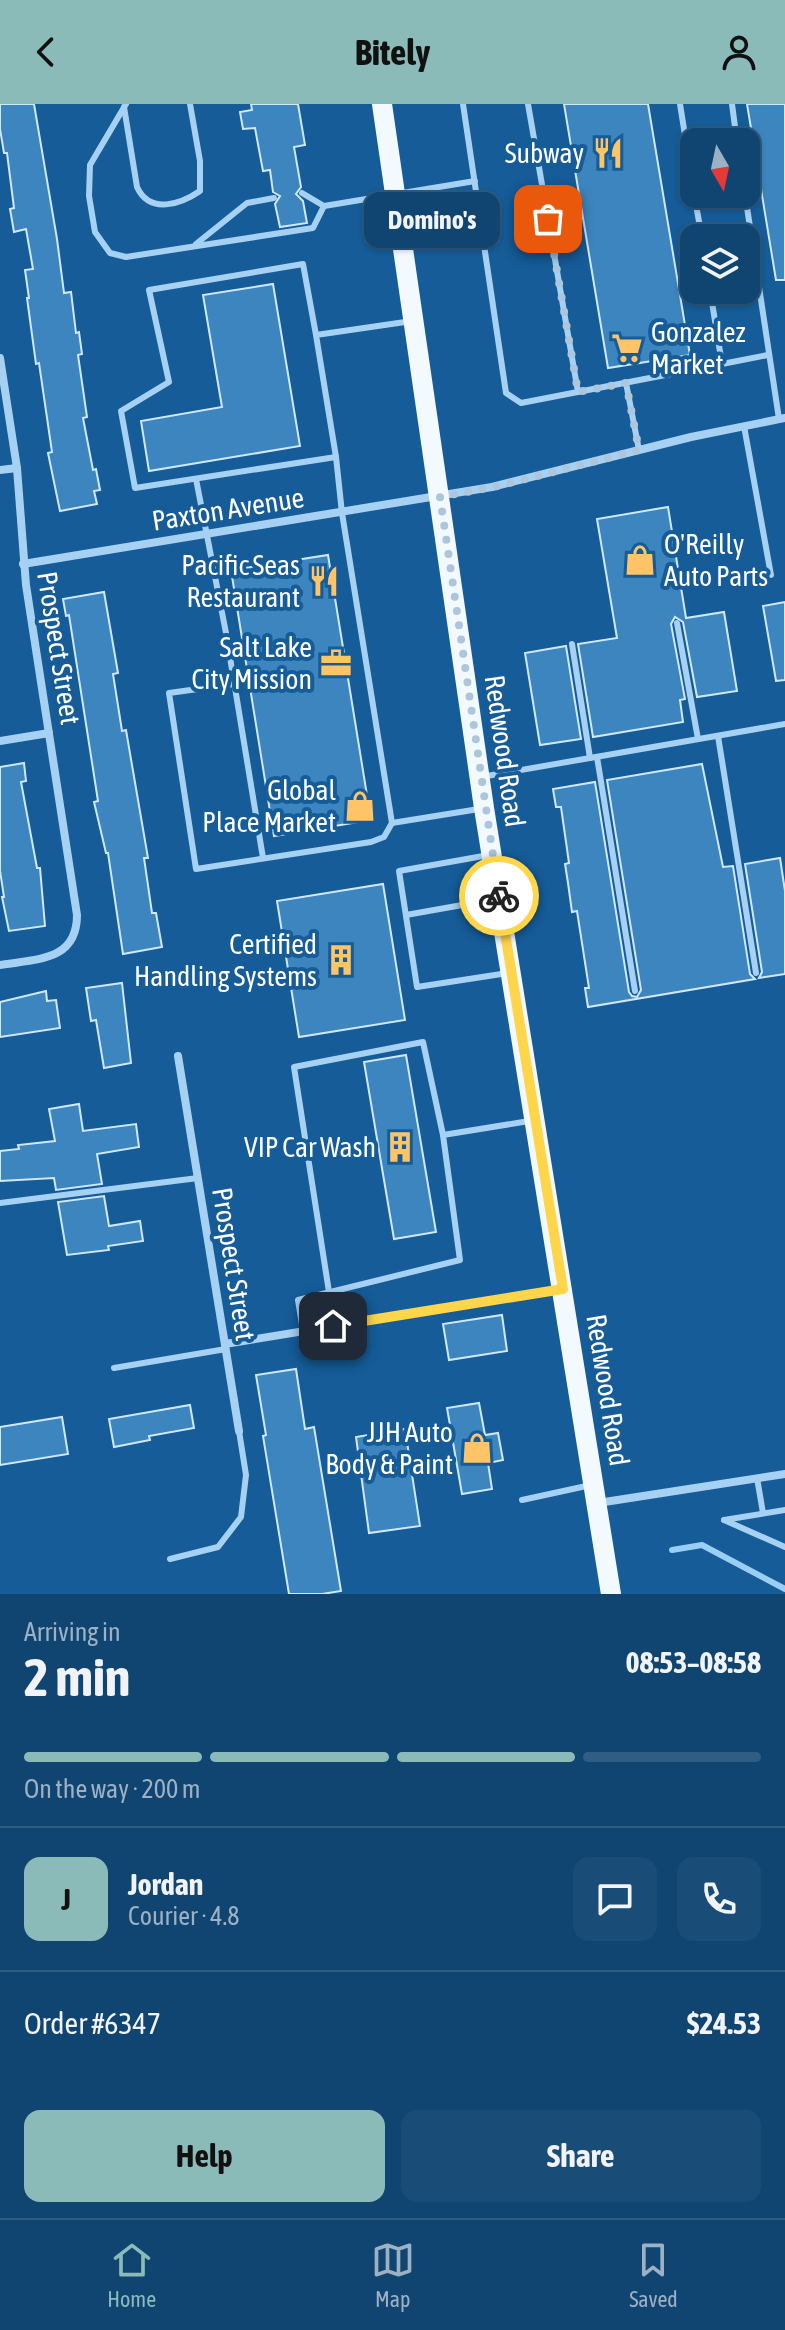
<!DOCTYPE html>
<html lang="en">
<head>
<meta charset="utf-8">
<style>
  :root { --surface:#104572; --page:#194c77; --text:#f1f3f6; --muted:#9cb1c4; --line:#305d84; --accent:#8bbbb9 }
  body { margin:0; font-family:"Asap Condensed",sans-serif; background:var(--page); color:var(--text); height:100vh; display:flex; flex-direction:column; font-size:30px; white-space:nowrap }
  * { box-sizing:border-box; margin:0 }
  p { font-size:26px; color:var(--muted) }
  .icon { flex:none; width:44px; height:44px; fill:none; stroke:currentColor; stroke-width:2; stroke-linecap:round; stroke-linejoin:round }
  .map { position:relative; height:1490px; overflow:hidden }
  .side { display:flex; flex-direction:column; background:var(--surface); flex:1 }
  .side>* { flex:none }
  .needle { width:52px; rotate:171deg }
  .tools { position:absolute; left:680px; top:24px; display:grid; gap:16px }
  .tools a { display:grid; place-items:center; width:80px; height:80px; border-radius:16px; background:var(--surface); box-shadow:0 2px 6px #0004,0 0 0 2px var(--line); font-size:40px }
  .pin { position:absolute; display:grid; place-items:center; width:68px; height:68px; color:#fff; margin:-34px; border-radius:16px; box-shadow:0 4px 12px #0006 }
  .courier { position:absolute; display:grid; place-items:center; width:80px; height:80px; margin:-40px; border:6px solid #ffd54a; border-radius:50%; background:#fff; color:#222; box-shadow:0 2px 10px #0007 }
  .bubble { position:absolute; height:56px; border-radius:16px; background:var(--surface); box-shadow:0 2px 6px #0004,0 0 0 2px var(--line); font-size:26px; font-weight:700; line-height:56px; text-align:center }
  .head em { font-style:normal; font-weight:700 }
  .head div { display:flex; flex-direction:column-reverse }
  .head { display:flex; align-items:center; justify-content:space-between; height:136px; padding:0 24px }
  h1 { font-size:52px; font-weight:700; line-height:60px }
  .bar { display:grid; grid-template-columns:repeat(4,1fr); gap:12px 8px; align-content:center; height:96px; padding:0 24px }
  .bar i { height:10px; border-radius:6px; background:var(--line) }
  .bar .current { background:var(--accent) }
  .bar p { grid-column:span 4 }
  .line { display:flex; align-items:center; gap:20px; padding:0 24px; border-top:2px solid var(--line) }
  .line div { flex:1 }
  .round { display:grid; place-items:center; flex:none; width:84px; height:84px; border-radius:16px; background:var(--page) }
  .cta { display:flex; gap:16px; margin-top:auto; padding:16px 24px }
  .cta a { flex:1; height:92px; border-radius:16px; background:var(--accent); color:#111; font-size:32px; font-weight:700; line-height:92px; text-align:center }
  .cta a+a { background:var(--page); color:var(--text) }
  header { display:flex; justify-content:space-between; align-items:center; height:104px; padding:0 24px; background:var(--accent); color:#111; font-size:36px; font-weight:700 }
  .dock { display:flex; justify-content:space-around; align-items:center; height:112px; border-top:2px solid var(--line); background:var(--surface); font-size:22px; color:var(--muted) }
  .dock a { display:grid; justify-items:center; gap:4px }
  .dock .current { color:var(--accent) }
  .map>svg:first-child { display:block }
  .lines { fill:none; stroke-linecap:round; stroke-linejoin:round }
  .stream { stroke:#99cef5; stroke-width:6 }
  .building { fill:#3d85bf; stroke:#cfe8fd; stroke-width:2 }
  .service { stroke:#a7d1f2; stroke-width:6 }
  .minor { stroke:#a7d1f2; stroke-width:8 }
  .primary { stroke:#f2f9ff; stroke-width:20 }
  .done { stroke:#adc6db; stroke-width:8; stroke-dasharray:0 14.4 }
  .route { stroke:#ffd54a; stroke-width:10 }
  .labels { text-anchor:middle; stroke-width:8; stroke-linejoin:round; paint-order:stroke }
  .poi-label { font-size:28px; fill:#fff; stroke:#155c98; text-anchor:end }
  .street-label { font-size:28px; fill:#fff; stroke:#155c98 }
</style>
</head>
<body>
<header><svg class="icon" aria-label="back" viewBox="0 0 24 24"><path d="M15 5l-7 7 7 7"/></svg>Bitely<svg class="icon" aria-label="person" viewBox="0 0 24 24"><circle cx="12" cy="8" r="4"/><path d="M4 21q1-7 8-7t8 7"/></svg></header>
<div class="map">
<svg width="785" height="1490" viewBox="0 0 785 1490">
  <rect width="100%" height="100%" fill="#155c98"/>
  <g class="lines">
    <polyline class="stream" points="672,1446 702,1441 785,1485"/>
  </g>
  <g class="building">
    <polygon points="0,0 34,0 57,135 64,189 71,188 76,229 79,228 82,250 78,251 87,313 83,314 93,366 96,365 100,386 94,387 97,400 60,407 48,349 52,348 39,259 36,260 27,194 29,194 25,166 33,165 26,125 14,128 10,105 14,104 7,49 4,49 0,25"/>
    <polygon points="251,0 298,0 305,41 294,43 301,83 296,90 303,97 307,119 280,123 275,100 280,92 273,88 270,66 263,67 255,24 243,25 240,8 252,6"/>
    <polygon points="564,0 648,0 690,251 608,264"/>
    <polygon points="747,0 785,0 785,176 776,176"/>
    <polygon points="273,180 300,342 149,367 141,317 222,303 203,191"/>
    <polygon points="668,403 686,514 724,508 737,587 697,593 683,518 675,513 671,520 685,595 680,596 683,618 593,633 578,540 617,534 597,415"/>
    <polygon points="328,451 371,716 274,732 231,466"/>
    <polygon points="104,488 118,569 113,570 122,627 126,626 132,661 148,754 144,754 152,809 156,809 162,843 123,850 108,749 106,749 94,698 98,697 69,511 66,512 63,495"/>
    <polygon points="785,498 785,576 776,577 763,502"/>
    <polygon points="566,542 581,635 540,641 525,549"/>
    <polygon points="24,659 26,677 21,678 37,764 40,764 45,822 9,827 2,793 4,793 0,767 0,663"/>
    <polygon points="702,660 723,763 733,762 750,870 755,875 588,903 585,884 589,884 577,807 572,808 568,779 565,760 569,759 561,703 556,703 553,685 595,678 629,888 632,892 637,893 641,886 607,676"/>
    <polygon points="780,754 785,787 785,870 759,874 762,868 745,760"/>
    <polygon points="383,780 405,916 299,933 277,797"/>
    <polygon points="122,879 131,959 104,964 96,916 91,917 86,884"/>
    <polygon points="46,887 47,897 56,896 60,924 0,933 0,898"/>
    <polygon points="406,951 436,1128 394,1135 364,958"/>
    <polygon points="79,1000 83,1027 136,1020 139,1043 97,1050 102,1080 56,1086 54,1074 0,1077 0,1047 19,1045 18,1041 55,1037 49,1005"/>
    <polygon points="104,1092 109,1122 140,1117 143,1137 108,1142 109,1146 67,1151 58,1098"/>
    <polygon points="502,1211 507,1247 449,1256 443,1220"/>
    <polygon points="296,1265 305,1325 314,1323 341,1487 322,1490 289,1490 263,1332 266,1331 256,1271"/>
    <polygon points="479,1299 485,1331 498,1329 503,1356 488,1359 492,1385 462,1390 447,1304"/>
    <polygon points="190,1301 194,1324 149,1332 150,1336 114,1343 109,1315"/>
    <polygon points="62,1313 68,1350 0,1361 0,1323"/>
    <polygon points="405,1325 420,1422 369,1429 356,1333"/>
  </g>
  <g class="lines">
    <g class="service">
      <polyline points="126,0 90,61 89,92 95,128 110,149 126,153 313,124 324,102 475,77"/>
      <polyline points="463,0 506,289 521,299 722,260 710,186"/>
      <polyline points="528,0 578,288"/>
      <polyline points="680,0 694,88"/>
      <polyline points="732,0 737,38"/>
      <path d="M124,3L137,83C150,111 181,100 200,87V57L190,0"/>
      <polyline points="302,89 324,102"/>
      <polyline points="694,90 702,134"/>
      <polyline points="745,90 779,315"/>
      <polyline points="196,140 247,99 274,94"/>
      <polyline points="316,231 336,353 135,384 121,307 169,278 149,186 303,160 316,231 412,217"/>
      <polyline points="722,260 768,251"/>
      <polyline points="626,279 639,346"/>
      <polyline points="744,322 771,471"/>
      <polyline points="196,375 226,529 263,754"/>
      <polyline points="677,519 698,635"/>
      <polyline points="572,540 590,654"/>
      <polyline points="234,580 169,589 196,765 371,738 384,733 392,719 342,409 336,353"/>
      <polyline points="718,632 756,869"/>
      <polyline points="597,653 635,887"/>
      <polyline points="481,673 785,620"/>
      <polyline points="392,719 479,705"/>
      <polyline points="489,751 399,767 417,883 508,869"/>
      <polyline points="406,811 496,795"/>
      <polyline points="0,1099 198,1074"/>
      <polyline points="329,1188 294,963 423,938 443,1031"/>
      <polyline points="303,1227 298,1196 460,1156 443,1031 529,1017"/>
      <polyline points="114,1264 226,1245"/>
      <polyline points="757,1374 763,1409"/>
      <polyline points="522,1396 591,1381"/>
      <polyline points="724,1416 785,1443"/>
      <polyline points="724,1416 785,1406"/>
      <polyline points="170,1455 218,1443 241,1413 246,1371 239,1327"/>
    </g>
    <g class="minor">
      <path d="M0,254L17,364L26,481L77,811C77,858 35,855 0,861"/>
      <polyline points="0,366 17,364"/>
      <polyline points="23,460 492,383 691,333 785,314"/>
      <polyline points="0,637 49,629"/>
      <polyline points="178,952 239,1327"/>
      <polyline points="225,1240 562,1185"/>
      <polyline points="598,1399 785,1370"/>
    </g>
    <polyline class="primary" points="382,0 484,704 611,1490"/>
  </g>
  <g class="lines">
    <polyline class="done" points="499,792 440,393 498,382 639,346 626,279 578,288 548,115"/>
    <polyline class="route" points="333,1222 563,1185 499,792"/>
  </g>
  <defs>
    <symbol id="restaurant-bare" viewBox="-9 -9 18 18"><path d="M-5-6h1v4h1v-4h1v4h1v-4h1v5L-1.5 .5V6h-2V.5L-5-1ZM5-6V6H3V1.5H1.5Q1.5-4 5-6Z" fill="#ffc368" stroke="#155c98" stroke-width="2.5" paint-order="stroke"/></symbol>
    <symbol id="supermarket-bare" viewBox="-9 -9 18 18"><path d="M-6-5.5h2.5l.6 2H6L4.5 2H-2.5L-4.4-4H-6ZM-1.5 3.2a1.3 1.3 0 1 0 .1 0ZM3 3.2a1.3 1.3 0 1 0 .1 0Z" fill="#ffc368" stroke="#155c98" stroke-width="2.5" paint-order="stroke"/></symbol>
    <symbol id="shop-bare" viewBox="-9 -9 18 18"><path d="M-5-2.5h2.3a2.7 3.5 0 0 1 5.4 0H5L5.5 6h-11ZM-1.5-2.5h3a1.5 2.3 0 0 0-3 0Z" fill="#ffc368" stroke="#155c98" stroke-width="2.5" paint-order="stroke"/></symbol>
    <symbol id="office-bare" viewBox="-9 -9 18 18"><path d="M-6-3h4V-5.5h4V-3h4V5H-6ZM-1-4.5V-3h2v-1.5ZM-6 0V1H6V0Z" fill="#ffc368" stroke="#155c98" stroke-width="2.5" paint-order="stroke"/></symbol>
    <symbol id="building-bare" viewBox="-9 -9 18 18"><path d="M-4-6H4V6H1V3H-1V6H-4ZM-2.5-4.3h1.7v1.8h-1.7ZM.8-4.3h1.7v1.8H.8ZM-2.5-1h1.7V.8h-1.7ZM.8-1h1.7V.8H.8Z" fill="#ffc368" stroke="#155c98" stroke-width="2.5" paint-order="stroke"/></symbol>
  </defs>
  <g fill-rule="evenodd">
    <use href="#restaurant-bare" x="586" y="27" width="44" height="44"/>
    <use href="#supermarket-bare" x="605" y="222" width="44" height="44"/>
    <use href="#shop-bare" x="618" y="434" width="44" height="44"/>
    <use href="#restaurant-bare" x="302" y="455" width="44" height="44"/>
    <use href="#office-bare" x="314" y="537" width="44" height="44"/>
    <use href="#shop-bare" x="338" y="680" width="44" height="44"/>
    <use href="#building-bare" x="319" y="834" width="44" height="44"/>
    <use href="#building-bare" x="378" y="1021" width="44" height="44"/>
    <use href="#shop-bare" x="455" y="1322" width="44" height="44"/>
  </g>
  <g class="labels">
    <g class="poi-label">
      <text x="584" y="59">Subway</text>
      <text x="651" y="238" text-anchor="start">Gonzalez<tspan x="651" dy="32">Market</tspan></text>
      <text x="664" y="450" text-anchor="start">O'Reilly<tspan x="664" dy="32">Auto Parts</tspan></text>
      <text x="300" y="471">Pacific Seas<tspan x="300" dy="32">Restaurant</tspan></text>
      <text x="312" y="553">Salt Lake<tspan x="312" dy="32">City Mission</tspan></text>
      <text x="336" y="696">Global<tspan x="336" dy="32">Place Market</tspan></text>
      <text x="317" y="850">Certified<tspan x="317" dy="32">Handling Systems</tspan></text>
      <text x="376" y="1053">VIP Car Wash</text>
      <text x="453" y="1338">JJH Auto<tspan x="453" dy="32">Body &amp; Paint</tspan></text>
    </g>
    <g class="street-label">
      <text transform="translate(228 405) rotate(-9)" y="10">Paxton Avenue</text>
      <text transform="translate(59 544) rotate(81)" y="10">Prospect Street</text>
      <text transform="translate(505 647) rotate(82)" y="10">Redwood Road</text>
      <text transform="translate(234 1160) rotate(81)" y="10">Prospect Street</text>
      <text transform="translate(608 1286) rotate(81)" y="10">Redwood Road</text>
    </g>
  </g>
</svg>
<div class="tools">
<a><svg class="needle" viewBox="-14 -14 28 28"><path d="M0-13l5 13h-10z" fill="#e53935"/><path d="M0 13l5-13h-10z" fill="#9cb1c4"/></svg></a>
<a><svg class="icon" aria-label="layers" viewBox="0 0 24 24"><path d="M12 4l9 5-9 5-9-5zM3 14l9 5 9-5"/></svg></a>
</div>
<div class="pin" style="left:548px;top:115px;background:#ea580c"><svg class="icon" aria-label="bag" viewBox="0 0 24 24"><path d="M5 8h14l-1 12H6zM9 8a3 3 0 0 1 6 0"/></svg></div>
<div class="pin" style="left:333px;top:1222px;background:#1f2937"><svg class="icon" aria-label="home" viewBox="0 0 24 24"><path d="M3 11l9-7 9 7M6 9v11h12V9"/></svg></div>
<div class="courier" style="left:499px;top:792px"><svg class="icon" aria-label="bike" viewBox="0 0 24 24"><circle cx="6" cy="16" r="4"/><circle cx="18" cy="16" r="4"/><path d="M6 16l4-8h5l3 8M10 8l3 8H6M13 5h3"/></svg></div>
<div class="bubble" style="left:364px;top:88px;width:136px">Domino's</div>
</div>
<section class="side">
<div class="head"><div><h1>2 min</h1><p>Arriving in</p></div><em>08:53–08:58</em></div>
<div class="bar"><i class="current"></i><i class="current"></i><i class="current"></i><i></i><p>On the way · 200 m</p></div>
<div class="line" style="height:144px"><b class="round" style="background:var(--accent);color:#111">J</b><div><b>Jordan</b><p>Courier · 4.8</p></div><a class="round"><svg class="icon" aria-label="chat" viewBox="0 0 24 24"><path d="M4 5h16v11H9l-5 4z"/></svg></a><a class="round"><svg class="icon" aria-label="phone" viewBox="0 0 24 24"><path d="M5 4h4l2 5-3 2q2 4 5 5l2-3 5 2v4C11 20 4 13 5 4z"/></svg></a></div>
<div class="line" style="height:104px"><div>Order #6347</div><b>$24.53</b></div>
<div class="cta"><a>Help</a><a>Share</a></div>
</section>
<nav class="dock">
<a class="current"><svg class="icon" aria-label="home" viewBox="0 0 24 24"><path d="M3 11l9-7 9 7M6 9v11h12V9"/></svg>Home</a>
<a><svg class="icon" aria-label="map" viewBox="0 0 24 24"><path d="M3 6l6-2 6 2 6-2v14l-6 2-6-2-6 2zM9 4v14M15 6v14"/></svg>Map</a>
<a><svg class="icon" aria-label="saved" viewBox="0 0 24 24"><path d="M7 4h10v16l-5-4-5 4z"/></svg>Saved</a>
</nav>
</body>
</html>
